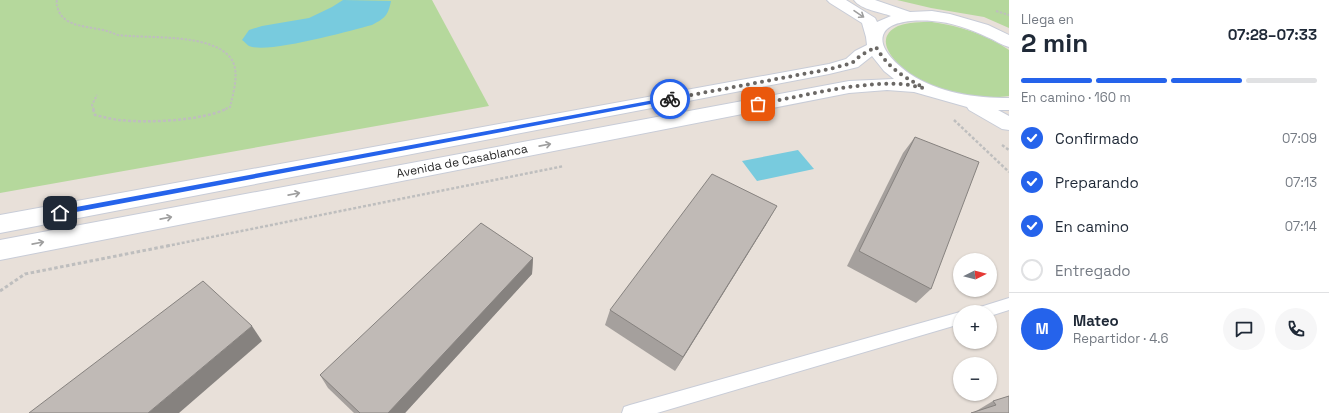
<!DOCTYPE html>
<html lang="es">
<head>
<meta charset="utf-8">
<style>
  :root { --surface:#fff; --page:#f6f6f7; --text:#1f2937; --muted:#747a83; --line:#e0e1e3; --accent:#2563eb }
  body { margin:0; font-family:"Space Grotesk",sans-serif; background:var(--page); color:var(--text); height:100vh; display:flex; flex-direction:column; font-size:15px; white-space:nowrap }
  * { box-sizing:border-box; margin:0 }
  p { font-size:13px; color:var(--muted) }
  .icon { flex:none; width:22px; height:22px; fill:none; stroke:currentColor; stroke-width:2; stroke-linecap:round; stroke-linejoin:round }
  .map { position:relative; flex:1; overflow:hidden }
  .details { display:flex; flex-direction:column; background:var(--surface); width:320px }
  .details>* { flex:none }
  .needle { width:26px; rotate:84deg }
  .buttons { position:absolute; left:953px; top:253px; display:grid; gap:8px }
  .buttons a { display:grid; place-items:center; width:44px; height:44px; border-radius:50%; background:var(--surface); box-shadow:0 1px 3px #0004; font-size:20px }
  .pin { position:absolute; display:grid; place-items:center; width:34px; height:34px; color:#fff; margin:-17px; border-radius:8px; box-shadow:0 2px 6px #0006 }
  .courier { position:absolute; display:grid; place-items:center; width:40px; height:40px; margin:-20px; border:3px solid #2563eb; border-radius:50%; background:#fff; color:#222; box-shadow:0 1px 5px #0007 }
  .overview em { font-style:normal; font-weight:800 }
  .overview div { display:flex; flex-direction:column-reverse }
  .overview { display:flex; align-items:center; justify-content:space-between; height:68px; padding:0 12px }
  h1 { font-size:26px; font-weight:800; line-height:30px }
  .bar { display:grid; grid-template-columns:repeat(4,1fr); gap:6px 4px; align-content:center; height:48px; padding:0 12px }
  .bar i { height:5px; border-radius:3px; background:var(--line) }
  .bar .on { background:var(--accent) }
  .bar p { grid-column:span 4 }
  .line { display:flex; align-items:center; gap:10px; padding:0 12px; border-top:1px solid var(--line) }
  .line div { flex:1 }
  .round { display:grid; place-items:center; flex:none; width:42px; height:42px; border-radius:21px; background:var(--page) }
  ol { padding:0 12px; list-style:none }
  li { display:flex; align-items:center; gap:12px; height:44px }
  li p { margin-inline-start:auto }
  li .icon { padding:4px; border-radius:50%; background:var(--accent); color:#fff; stroke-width:4 }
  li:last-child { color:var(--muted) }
  li i { width:22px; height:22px; border:2px solid var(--line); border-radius:50% }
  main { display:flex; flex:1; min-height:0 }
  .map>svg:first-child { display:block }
  .green { fill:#b5d89c }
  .water { fill:#78cbde }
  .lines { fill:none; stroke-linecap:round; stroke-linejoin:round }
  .lane-casing { stroke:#c8ccd7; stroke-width:2 }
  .street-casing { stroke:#c8ccd7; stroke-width:2 }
  .path-far2 { stroke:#bebebe; stroke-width:2; stroke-dasharray:2.5 1.5; stroke-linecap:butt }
  .path-far1 { stroke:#bebebe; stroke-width:2.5; stroke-dasharray:3 2; stroke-linecap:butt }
  .path { stroke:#bebebe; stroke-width:3; stroke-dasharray:3.5 2.5; stroke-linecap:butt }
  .lane { fill:#fff; fill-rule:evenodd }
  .street { fill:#fff; fill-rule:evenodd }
  .wall { fill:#a5a09d }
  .shaded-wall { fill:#86827f }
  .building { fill:#c0bab6; stroke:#86827f }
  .oneway { stroke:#9e9e9e }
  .route { fill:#2563eb }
  .done { stroke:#6b6865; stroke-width:4; stroke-dasharray:0 7.2 }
  .labels { text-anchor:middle; stroke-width:3.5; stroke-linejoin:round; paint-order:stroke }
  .street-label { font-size:12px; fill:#272727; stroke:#fff }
</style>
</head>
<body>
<main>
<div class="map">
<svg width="1009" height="413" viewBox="0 0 1009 413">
  <rect width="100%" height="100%" fill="#e8e0d9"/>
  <g class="green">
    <polygon points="0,0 432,0 489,106 0,193"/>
    <polygon points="897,0 1009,0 1009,28 984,17 931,8"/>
    <path d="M932,22C960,26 985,34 1009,50V96C978,100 948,94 920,80C903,71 867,41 898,26C908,22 921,22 932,22Z"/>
  </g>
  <g class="water">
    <path d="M343,0L391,1C388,16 385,18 372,25C349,31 268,54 249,46C247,45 244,41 242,40L249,30L262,26L309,18L332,7Z"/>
    <polygon points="798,150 814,169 757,181 742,161"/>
  </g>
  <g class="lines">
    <defs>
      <g id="lane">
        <polygon points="1009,298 1009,310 990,316 990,312 975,312 977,308"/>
        <polygon points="960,312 960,324 657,413 622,413 624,407 630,405"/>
      </g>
      <path id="street" d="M827,0H846L875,18L877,22L891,16C881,12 861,10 854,0H875L910,12L932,11L950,14L988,25L1009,35V47C1001,45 995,40 987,37C970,29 951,22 932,21C919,20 891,20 884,33C876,48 900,67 910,74C939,93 975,98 1009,98V110H998L1009,116V130L1002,129L969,110L967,107L914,92L887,90L849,93L0,260V240L849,81L894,79L884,71L872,56L858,67L829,74L0,233V215L829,64L846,59L855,51L867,45L866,37L862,23L830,3Z"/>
    </defs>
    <use href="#lane" class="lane-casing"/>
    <use href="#street" class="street-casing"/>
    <g class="path-far2">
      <path d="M57,0C56,4 57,5 58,9C64,28 90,26 107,31C111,32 114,34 118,35C147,39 218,32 233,62C239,75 233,94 230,107L223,110"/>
      <polyline points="996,11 1009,15"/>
      <polyline points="94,110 92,105 97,95"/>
    </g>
    <g class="path-far1">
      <path d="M93,109L95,115C103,117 111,119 119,120C147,123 201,121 226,109"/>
      <polyline points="954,120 1009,172"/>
      <polyline points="1002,145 1009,150"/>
      <polyline points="167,246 564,166"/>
    </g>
    <polyline class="path" points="0,291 25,274 172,245"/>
    <use href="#lane" class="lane"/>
    <use href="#street" class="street"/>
  </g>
  <g class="wall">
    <polygon points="915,137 931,289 916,303 847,266 903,153"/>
    <polygon points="767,223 675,371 605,325 610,310"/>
    <polygon points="533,258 532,274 405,413 354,413 328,388 320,375"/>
    <polygon points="993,401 1009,413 973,413"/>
  </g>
  <g class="shaded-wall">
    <polygon points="777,206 767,223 675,371 683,357"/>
    <polygon points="533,258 532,274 405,413 388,413"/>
    <polygon points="252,326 262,341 179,413 148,413"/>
  </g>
  <g class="building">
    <polygon points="915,137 979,162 931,289 859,251"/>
    <polygon points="712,174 777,206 683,357 610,310"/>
    <polygon points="481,223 533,258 388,413 360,413 320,375"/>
    <polygon points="203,281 252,326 148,413 29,413"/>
    <polygon points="1009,396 1009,413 971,413 996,405 993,401"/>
  </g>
  <defs><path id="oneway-shaft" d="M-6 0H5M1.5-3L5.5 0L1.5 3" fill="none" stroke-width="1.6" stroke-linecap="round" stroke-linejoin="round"/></defs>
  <g class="oneway">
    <use href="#oneway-shaft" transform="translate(859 14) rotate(34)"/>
    <use href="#oneway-shaft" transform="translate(545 145) rotate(-11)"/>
    <use href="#oneway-shaft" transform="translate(294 194) rotate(-11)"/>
    <use href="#oneway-shaft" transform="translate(166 218) rotate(-11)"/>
    <use href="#oneway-shaft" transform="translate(38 243) rotate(-11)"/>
  </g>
  <polygon class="route" points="670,97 672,98 672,100 60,215 56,213 60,210"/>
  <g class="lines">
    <path class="done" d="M670,99L830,69L852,63L861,55L876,47C889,69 903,76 924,88C917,87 908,84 900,84C853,82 805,96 758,104"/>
  </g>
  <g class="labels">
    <g class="street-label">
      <text transform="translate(462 161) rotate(-11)" y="4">Avenida de Casablanca</text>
    </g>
  </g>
</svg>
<div class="buttons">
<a><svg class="needle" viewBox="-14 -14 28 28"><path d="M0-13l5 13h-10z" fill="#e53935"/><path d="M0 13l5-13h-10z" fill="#747a83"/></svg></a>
<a>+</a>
<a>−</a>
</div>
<div class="pin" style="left:758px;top:104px;background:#ea580c"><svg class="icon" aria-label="bag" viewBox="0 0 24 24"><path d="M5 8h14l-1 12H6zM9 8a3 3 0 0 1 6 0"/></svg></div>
<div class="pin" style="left:60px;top:213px;background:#1f2937"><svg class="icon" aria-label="home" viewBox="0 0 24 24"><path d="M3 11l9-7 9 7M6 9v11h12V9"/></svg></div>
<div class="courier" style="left:670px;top:99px"><svg class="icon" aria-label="bike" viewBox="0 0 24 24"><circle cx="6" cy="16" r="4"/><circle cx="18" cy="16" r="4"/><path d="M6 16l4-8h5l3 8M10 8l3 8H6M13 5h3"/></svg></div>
</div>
<section class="details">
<div class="overview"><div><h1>2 min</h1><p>Llega en</p></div><em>07:28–07:33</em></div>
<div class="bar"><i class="on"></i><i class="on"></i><i class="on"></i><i></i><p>En camino · 160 m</p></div>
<ol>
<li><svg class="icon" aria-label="check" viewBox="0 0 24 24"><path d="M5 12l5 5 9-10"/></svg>Confirmado<p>07:09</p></li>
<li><svg class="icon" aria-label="check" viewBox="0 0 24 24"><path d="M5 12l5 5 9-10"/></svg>Preparando<p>07:13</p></li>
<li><svg class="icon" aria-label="check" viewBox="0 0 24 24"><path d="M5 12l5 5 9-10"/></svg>En camino<p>07:14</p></li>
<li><i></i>Entregado</li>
</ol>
<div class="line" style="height:72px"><b class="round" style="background:var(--accent);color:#fff">M</b><div><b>Mateo</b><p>Repartidor · 4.6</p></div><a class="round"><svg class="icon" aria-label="chat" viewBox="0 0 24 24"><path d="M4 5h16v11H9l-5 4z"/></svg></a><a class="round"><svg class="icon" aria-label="phone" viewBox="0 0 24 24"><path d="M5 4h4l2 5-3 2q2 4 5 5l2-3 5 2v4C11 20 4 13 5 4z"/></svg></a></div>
</section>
</main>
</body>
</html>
